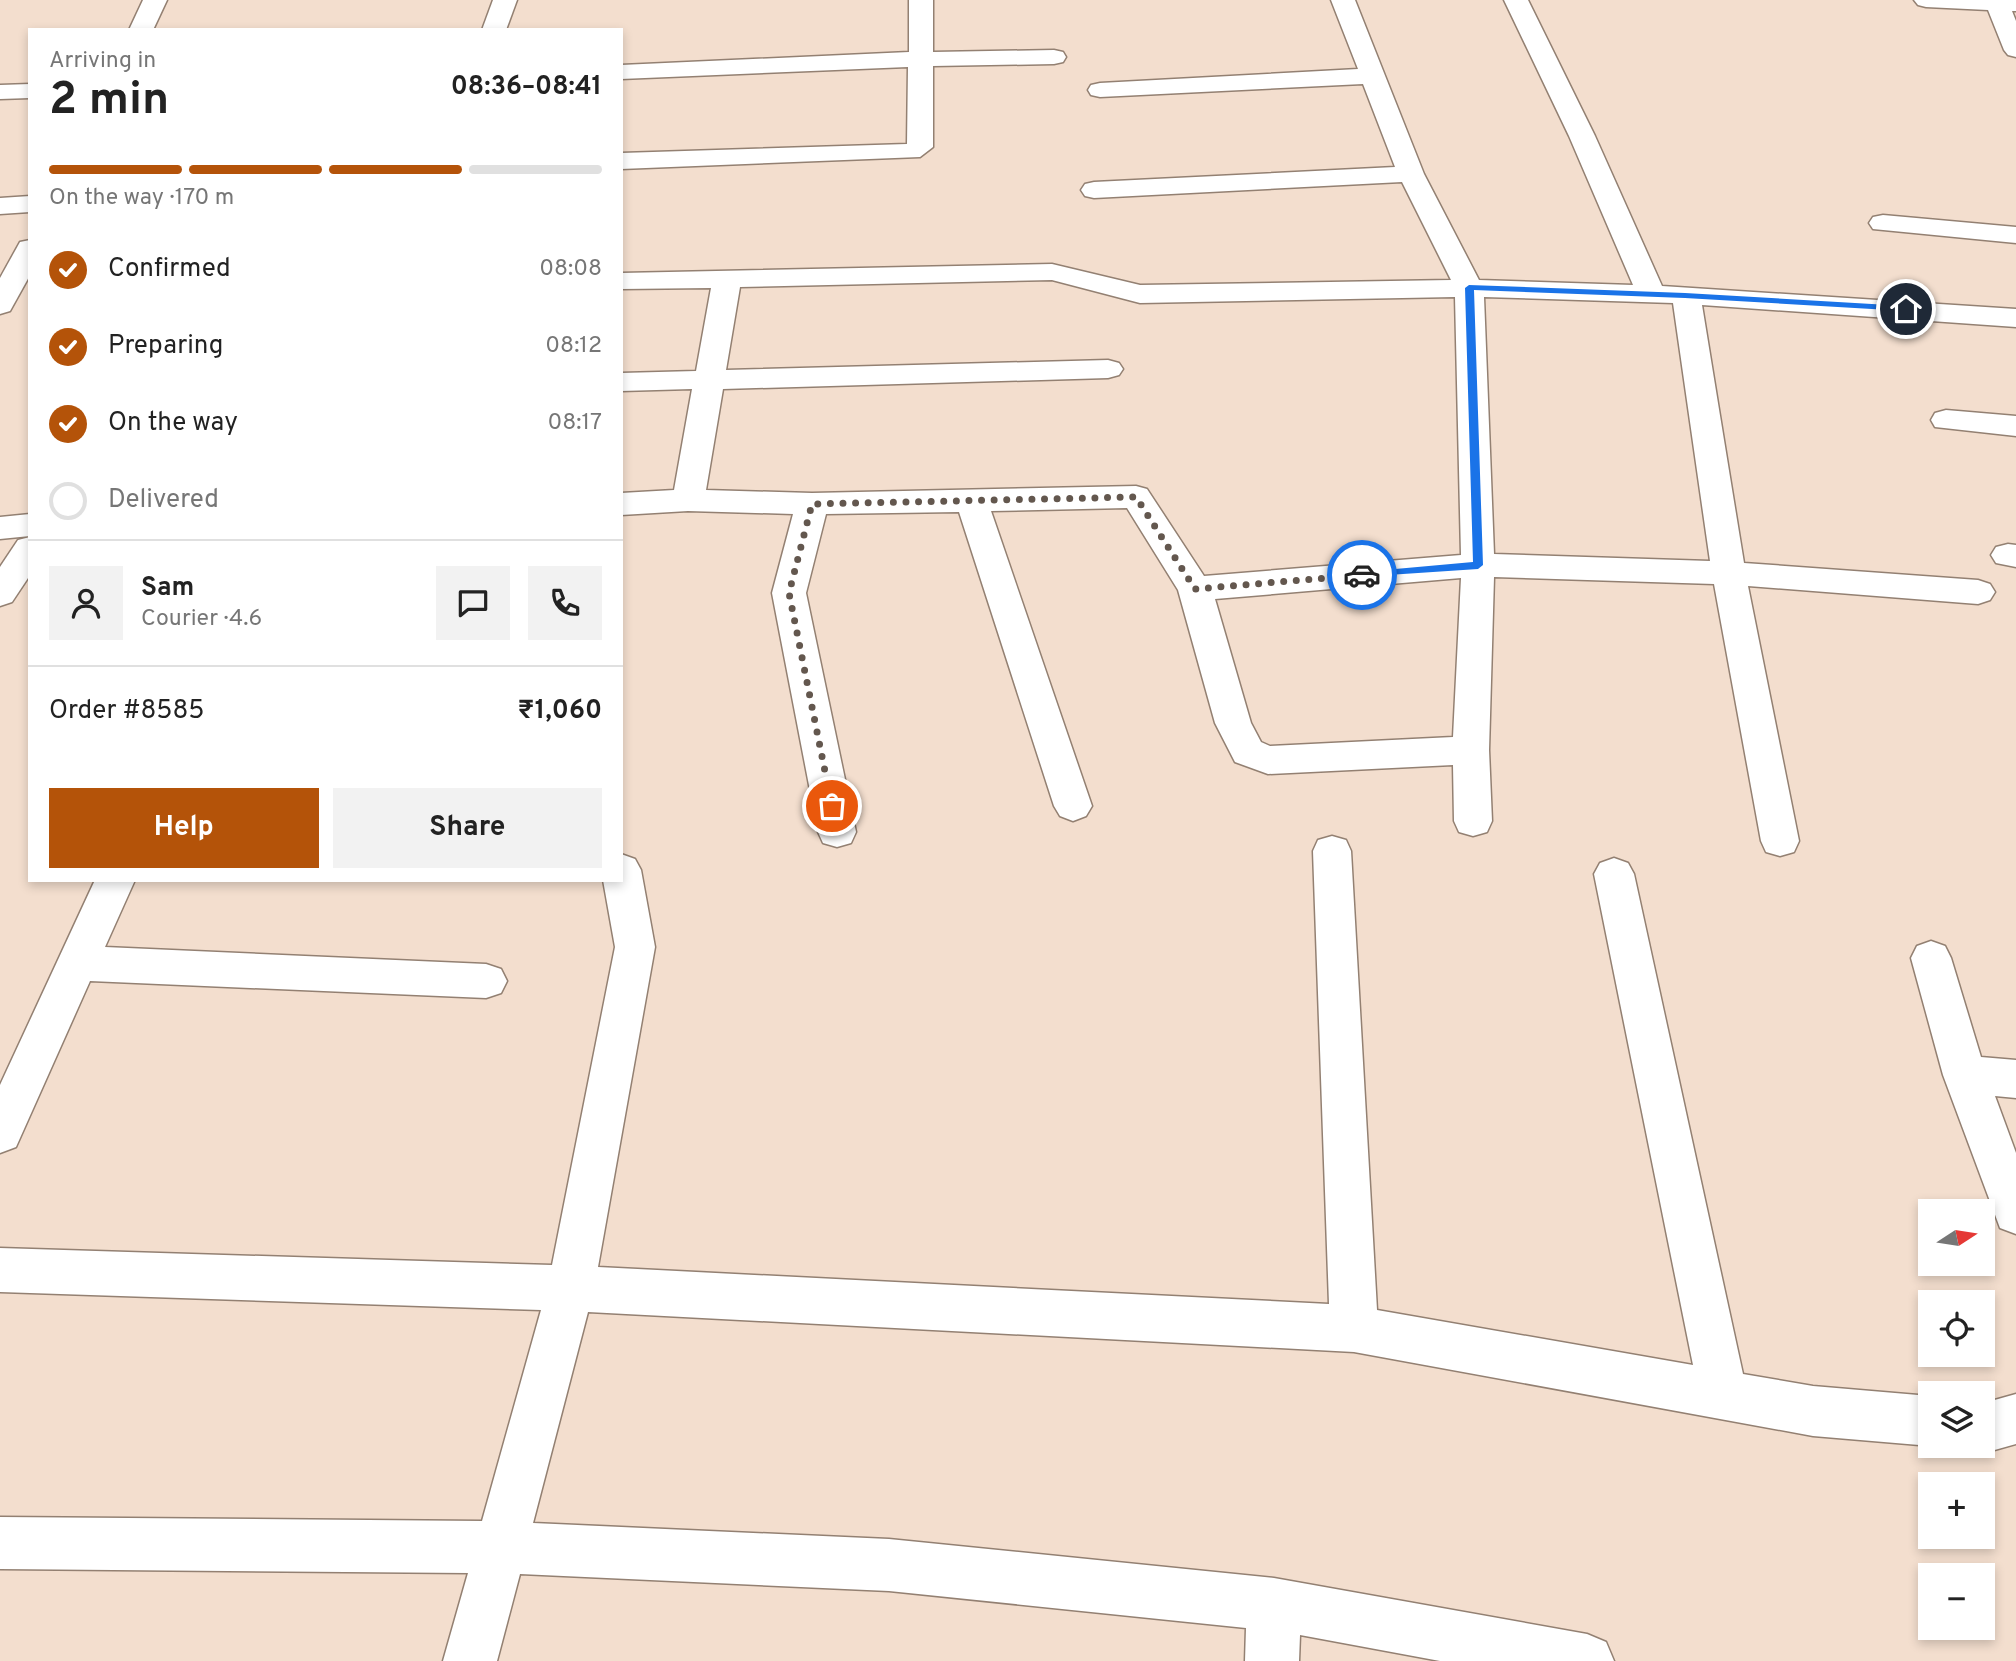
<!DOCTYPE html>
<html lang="en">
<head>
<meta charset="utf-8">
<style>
  :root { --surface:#fff; --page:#f2f2f2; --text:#222; --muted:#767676; --line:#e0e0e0; --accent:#b45309 }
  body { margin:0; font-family:Overpass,sans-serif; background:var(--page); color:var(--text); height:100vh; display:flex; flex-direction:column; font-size:26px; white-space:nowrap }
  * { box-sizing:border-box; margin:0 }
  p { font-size:23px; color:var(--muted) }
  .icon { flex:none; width:38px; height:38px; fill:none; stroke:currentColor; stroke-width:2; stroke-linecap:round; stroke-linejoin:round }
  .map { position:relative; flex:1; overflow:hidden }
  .side { position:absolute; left:28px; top:28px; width:595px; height:854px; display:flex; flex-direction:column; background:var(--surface); border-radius:0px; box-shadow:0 4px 10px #0003 }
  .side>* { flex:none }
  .needle { width:46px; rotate:78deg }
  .fabs { position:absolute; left:1918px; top:1199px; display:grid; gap:14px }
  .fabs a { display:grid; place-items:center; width:77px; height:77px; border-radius:0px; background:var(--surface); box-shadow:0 4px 10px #0003; font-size:35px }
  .pin { position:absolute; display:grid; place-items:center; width:60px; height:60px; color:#fff; margin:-30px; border:4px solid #fff; border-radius:50%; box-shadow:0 2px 7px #0007 }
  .courier { position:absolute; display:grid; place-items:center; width:70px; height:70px; margin:-35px; border:5px solid #1a73e8; border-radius:50%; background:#fff; color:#222; box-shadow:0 2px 9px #0007 }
  .head em { font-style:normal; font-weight:700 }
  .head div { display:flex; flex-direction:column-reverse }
  .head { display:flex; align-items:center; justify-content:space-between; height:119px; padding:0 21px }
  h1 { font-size:46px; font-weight:700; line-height:52px }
  .bar { display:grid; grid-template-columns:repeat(4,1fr); gap:10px 7px; align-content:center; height:84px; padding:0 21px }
  .bar i { height:9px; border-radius:5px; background:var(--line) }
  .bar .active { background:var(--accent) }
  .bar p { grid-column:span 4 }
  .line { display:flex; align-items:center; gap:18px; padding:0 21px; border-top:2px solid var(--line) }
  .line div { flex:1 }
  .round { display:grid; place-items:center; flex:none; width:74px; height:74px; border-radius:0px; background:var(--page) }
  ol { padding:0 21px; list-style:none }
  li { display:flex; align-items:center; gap:21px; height:77px }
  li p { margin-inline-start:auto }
  li .icon { padding:7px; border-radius:50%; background:var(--accent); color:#fff; stroke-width:4 }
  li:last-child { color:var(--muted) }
  li i { width:38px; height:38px; border:4px solid var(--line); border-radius:50% }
  .cta { display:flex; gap:14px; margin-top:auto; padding:14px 21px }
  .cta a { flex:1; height:80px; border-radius:0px; background:var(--accent); color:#fff; font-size:28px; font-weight:700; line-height:80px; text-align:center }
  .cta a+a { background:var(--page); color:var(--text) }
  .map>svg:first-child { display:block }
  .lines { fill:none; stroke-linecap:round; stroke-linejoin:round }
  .minor-casing { stroke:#938072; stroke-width:3 }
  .minor { fill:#fff; fill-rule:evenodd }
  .route { fill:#1a73e8 }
  .done { stroke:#63574e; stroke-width:7; stroke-dasharray:0 12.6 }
</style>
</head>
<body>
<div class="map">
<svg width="2016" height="1661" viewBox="0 0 2016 1661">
  <rect width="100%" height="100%" fill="#f3dece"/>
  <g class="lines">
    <defs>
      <g id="minor">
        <polygon points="143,0 167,0 153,30 129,30"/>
        <polygon points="493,0 517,0 506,30 482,30"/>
        <polygon points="909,0 933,0 933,52 1054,50 1063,52 1066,57 1063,62 1054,64 933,66 933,147 920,157 621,169 621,153 907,144 908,67 621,79 621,65 909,52"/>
        <path d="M1331,0H1355L1424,174L1479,280L1633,285L1569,136L1504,0H1528L1595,136L1662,286L2016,309V327L1702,305L1744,563L1978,580L1990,584L1995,592L1990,600L1978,604L1748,586L1799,841L1794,852L1780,856L1766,852L1761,841L1714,584L1494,577L1489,750L1492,821L1487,832L1473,836L1459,832L1454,821L1453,765L1268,774L1235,762L1215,723L1178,590L1127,508L991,511L1092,806L1086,816L1073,821L1060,816L1054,806L959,512L826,514L806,593L856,832L851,843L837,847L823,843L818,832L772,593L793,514L688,511L621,515V493L674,490L692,389L621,391V373L696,371L711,288L621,289V273L1052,264L1140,285L1451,280L1402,182L1094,198L1085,196L1081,190L1085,184L1094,182L1395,167L1363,84L1100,97L1091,95L1088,90L1091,85L1100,83L1358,69ZM1052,280L1140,303L1455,297L1461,555L1204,576L1147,489L1136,486L812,493L706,490L723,389L1108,378L1119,375L1123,369L1119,363L1108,360L726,370L740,287ZM1484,297L1673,303L1710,561L1494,554ZM1461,578L1453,737L1270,746L1261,742L1251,723L1215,599Z"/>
        <polygon points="1914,0 2016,0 2016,11 2012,11 2016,21 2016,57 2008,55 2004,50 1988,10 1926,7 1918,5"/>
        <polygon points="30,84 30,98 0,99 0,85"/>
        <polygon points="30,196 30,212 0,214 0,198"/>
        <polygon points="1883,215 2016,227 2016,243 1873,229 1869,223 1873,217"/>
        <polygon points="30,240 30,275 10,311 0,314 0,278 20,242"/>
        <polygon points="1946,410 2016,416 2016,436 1935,427 1931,420 1935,413"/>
        <polygon points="30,514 30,536 0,539 0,517"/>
        <polygon points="30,537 30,575 12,602 0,606 0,567 18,540"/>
        <polygon points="2008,544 2016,545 2016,567 1996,563 1991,555 1996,547"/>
        <polygon points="1332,836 1346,840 1351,851 1377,1310 1693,1365 1594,874 1600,863 1614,858 1628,863 1634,874 1743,1374 1813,1386 1930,1396 1931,1446 1813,1436 1354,1352 588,1312 533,1523 889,1539 1274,1578 1587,1634 1606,1642 1614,1661 1440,1661 1300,1635 1299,1661 1245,1661 1246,1628 889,1591 520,1574 497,1661 443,1661 468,1573 0,1569 0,1517 482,1521 541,1310 0,1292 0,1248 552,1265 615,947 603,880 621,880 621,854 635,859 641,870 655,947 598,1267 1329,1304 1313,851 1318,840"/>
        <polygon points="95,880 135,880 105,947 486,964 501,969 507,981 501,993 486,998 90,981 16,1147 0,1153 0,1085"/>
        <polygon points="1931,941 1945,946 1951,958 1981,1057 2016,1060 2016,1098 1995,1096 2016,1153 2016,1234 2000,1228 1943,1075 1911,958 1917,946"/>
        <polygon points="2016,1394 2016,1444 1991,1451 1973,1446 1983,1446 1983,1400 1991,1401"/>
      </g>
    </defs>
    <use href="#minor" class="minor-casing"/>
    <use href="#minor" class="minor"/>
  </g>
  <polygon class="route" points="1469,285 1685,293 1906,306 1910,309 1906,311 1685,298 1474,290 1483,565 1478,569 1358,577 1358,573 1362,572 1473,562 1465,288"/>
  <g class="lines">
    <polyline class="done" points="832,806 789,593 812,504 1136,497 1195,589 1362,575"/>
  </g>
</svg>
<div class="fabs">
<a><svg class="needle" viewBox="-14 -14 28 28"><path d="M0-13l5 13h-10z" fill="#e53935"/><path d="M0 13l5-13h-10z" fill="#767676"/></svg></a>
<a><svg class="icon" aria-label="locate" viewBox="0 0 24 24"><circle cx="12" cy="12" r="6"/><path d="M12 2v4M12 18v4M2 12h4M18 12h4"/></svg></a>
<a><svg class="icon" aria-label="layers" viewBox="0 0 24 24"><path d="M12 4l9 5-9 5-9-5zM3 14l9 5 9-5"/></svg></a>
<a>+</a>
<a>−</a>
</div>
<div class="pin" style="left:832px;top:806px;background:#ea580c"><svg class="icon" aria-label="bag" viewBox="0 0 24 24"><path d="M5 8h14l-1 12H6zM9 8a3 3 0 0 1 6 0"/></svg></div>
<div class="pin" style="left:1906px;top:309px;background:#1f2937"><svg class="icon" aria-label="home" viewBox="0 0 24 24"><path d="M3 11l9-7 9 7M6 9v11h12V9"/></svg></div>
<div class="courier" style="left:1362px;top:575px"><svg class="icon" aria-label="car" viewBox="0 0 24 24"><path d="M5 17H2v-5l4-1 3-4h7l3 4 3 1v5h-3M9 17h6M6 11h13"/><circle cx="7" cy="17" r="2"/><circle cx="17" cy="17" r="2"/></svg></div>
<section class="side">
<div class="head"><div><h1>2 min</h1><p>Arriving in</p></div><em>08:36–08:41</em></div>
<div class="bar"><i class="active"></i><i class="active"></i><i class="active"></i><i></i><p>On the way · 170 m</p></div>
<ol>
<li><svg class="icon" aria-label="check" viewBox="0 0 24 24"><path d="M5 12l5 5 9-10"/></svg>Confirmed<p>08:08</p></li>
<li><svg class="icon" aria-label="check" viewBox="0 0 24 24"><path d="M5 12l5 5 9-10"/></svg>Preparing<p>08:12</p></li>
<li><svg class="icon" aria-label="check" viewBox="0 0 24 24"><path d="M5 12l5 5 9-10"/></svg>On the way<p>08:17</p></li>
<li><i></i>Delivered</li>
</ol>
<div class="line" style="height:126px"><a class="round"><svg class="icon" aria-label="person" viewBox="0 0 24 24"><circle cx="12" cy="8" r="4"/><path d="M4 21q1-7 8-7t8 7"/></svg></a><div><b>Sam</b><p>Courier · 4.6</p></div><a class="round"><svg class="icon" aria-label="chat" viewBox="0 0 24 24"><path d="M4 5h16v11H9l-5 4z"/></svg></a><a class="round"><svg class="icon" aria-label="phone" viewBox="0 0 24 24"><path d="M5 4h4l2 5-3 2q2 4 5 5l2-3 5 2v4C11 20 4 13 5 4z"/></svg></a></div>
<div class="line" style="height:91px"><div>Order #8585</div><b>₹1,060</b></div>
<div class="cta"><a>Help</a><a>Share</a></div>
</section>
</div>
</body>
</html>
